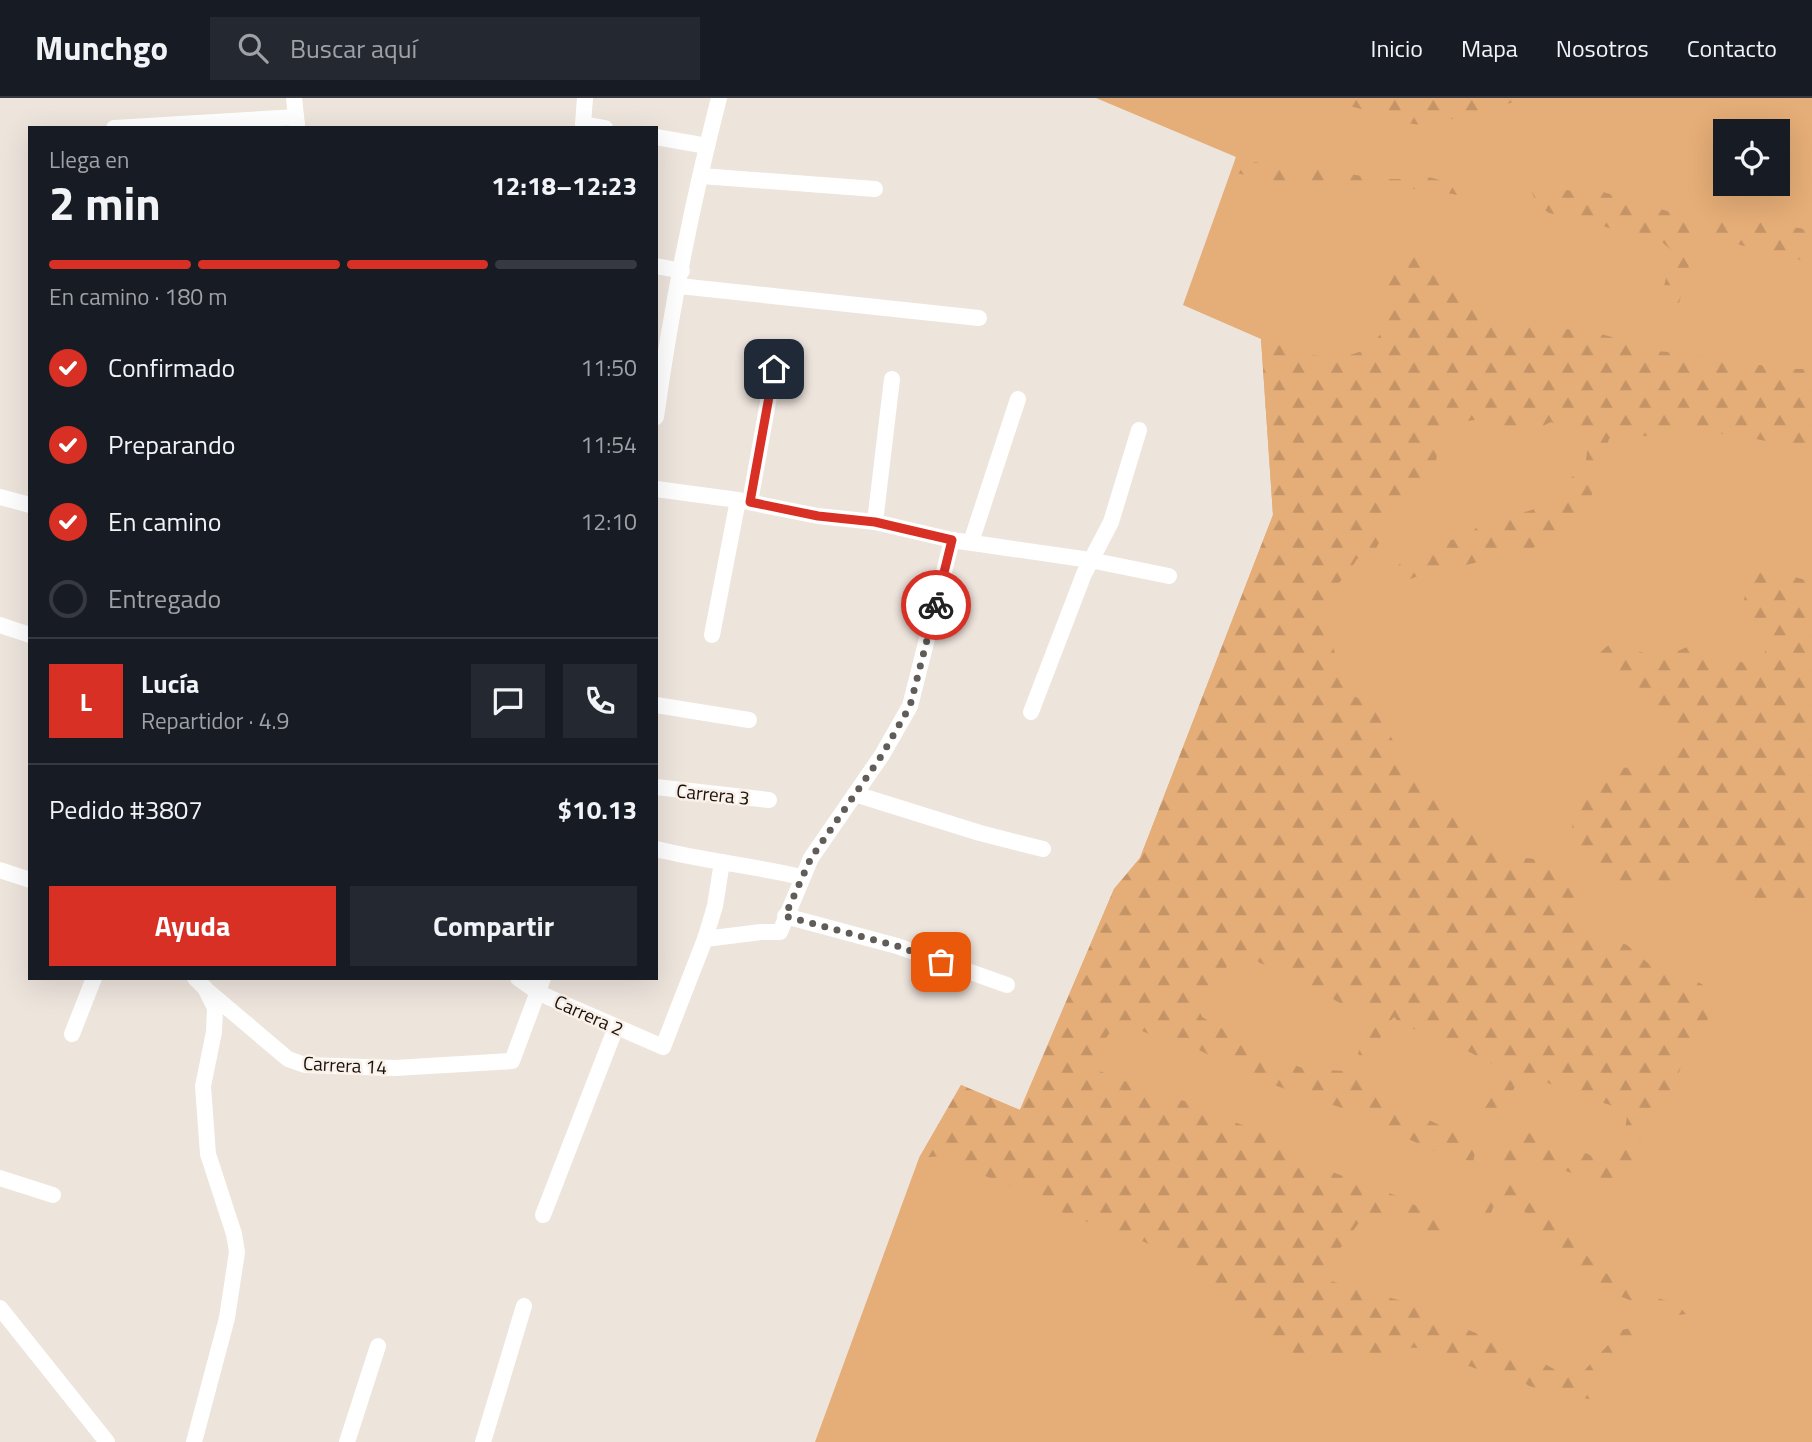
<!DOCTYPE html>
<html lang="es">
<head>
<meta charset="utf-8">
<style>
  :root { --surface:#171b24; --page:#242831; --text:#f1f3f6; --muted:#9ea1a6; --line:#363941; --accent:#d93025 }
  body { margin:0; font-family:"Titillium Web",sans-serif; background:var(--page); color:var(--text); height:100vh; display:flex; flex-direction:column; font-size:26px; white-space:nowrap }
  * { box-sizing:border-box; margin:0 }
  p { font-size:23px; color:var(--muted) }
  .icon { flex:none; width:38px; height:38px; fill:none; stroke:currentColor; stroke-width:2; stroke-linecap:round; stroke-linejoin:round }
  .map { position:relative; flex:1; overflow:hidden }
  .details { position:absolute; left:28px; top:28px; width:630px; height:854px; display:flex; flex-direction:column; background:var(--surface); border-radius:0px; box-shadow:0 7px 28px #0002 }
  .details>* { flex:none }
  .buttons { position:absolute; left:1713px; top:21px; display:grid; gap:14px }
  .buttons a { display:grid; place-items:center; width:77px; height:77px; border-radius:0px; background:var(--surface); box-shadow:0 7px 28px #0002; font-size:35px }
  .pin { position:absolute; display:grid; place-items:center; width:60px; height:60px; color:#fff; margin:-30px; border-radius:14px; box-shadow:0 4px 10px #0006 }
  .courier { position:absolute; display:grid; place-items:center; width:70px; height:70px; margin:-35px; border:5px solid #d93025; border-radius:50%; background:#fff; color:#222; box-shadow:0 2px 9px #0007 }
  .summary em { font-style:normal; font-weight:700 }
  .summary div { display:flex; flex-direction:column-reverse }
  .summary { display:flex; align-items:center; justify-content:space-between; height:119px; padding:0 21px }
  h1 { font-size:46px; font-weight:700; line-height:52px }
  .bar { display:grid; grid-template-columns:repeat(4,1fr); gap:10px 7px; align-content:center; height:84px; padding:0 21px }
  .bar i { height:9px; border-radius:5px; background:var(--line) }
  .bar .selected { background:var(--accent) }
  .bar p { grid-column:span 4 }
  .line { display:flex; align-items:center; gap:18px; padding:0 21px; border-top:2px solid var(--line) }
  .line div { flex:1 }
  .round { display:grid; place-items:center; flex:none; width:74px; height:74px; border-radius:0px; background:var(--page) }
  ol { padding:0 21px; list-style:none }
  li { display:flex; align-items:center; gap:21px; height:77px }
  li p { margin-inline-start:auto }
  li .icon { padding:7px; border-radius:50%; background:var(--accent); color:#fff; stroke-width:4 }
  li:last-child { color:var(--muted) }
  li i { width:38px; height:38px; border:4px solid var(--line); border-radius:50% }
  .cta { display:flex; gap:14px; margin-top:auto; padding:14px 21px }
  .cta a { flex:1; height:80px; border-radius:0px; background:var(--accent); color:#fff; font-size:28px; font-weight:700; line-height:80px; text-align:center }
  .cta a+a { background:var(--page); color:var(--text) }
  header { display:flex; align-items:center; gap:42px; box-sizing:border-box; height:98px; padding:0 35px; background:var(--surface); border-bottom:2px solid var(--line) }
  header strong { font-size:33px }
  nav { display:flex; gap:38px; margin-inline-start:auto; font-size:24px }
  .search { width:490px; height:63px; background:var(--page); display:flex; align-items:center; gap:18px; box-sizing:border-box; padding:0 24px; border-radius:0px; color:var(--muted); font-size:26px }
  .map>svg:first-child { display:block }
  .green { fill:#e5ad77; fill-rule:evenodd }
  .forest { fill:url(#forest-firs) }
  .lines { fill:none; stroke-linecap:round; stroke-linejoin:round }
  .street { stroke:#fff; stroke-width:16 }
  .done { stroke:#615c57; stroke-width:7; stroke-dasharray:0 12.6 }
  .route { stroke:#d93025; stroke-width:9 }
  .labels { text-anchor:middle; stroke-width:5; stroke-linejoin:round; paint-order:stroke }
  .street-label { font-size:19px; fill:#15120f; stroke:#fbf1e9 }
</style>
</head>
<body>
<header>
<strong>Munchgo</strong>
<div class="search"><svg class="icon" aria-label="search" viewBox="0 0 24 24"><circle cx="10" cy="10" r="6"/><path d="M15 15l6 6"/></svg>Buscar aquí</div>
<nav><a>Inicio</a><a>Mapa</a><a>Nosotros</a><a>Contacto</a></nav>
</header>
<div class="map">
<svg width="1812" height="1344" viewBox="0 0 1812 1344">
  <defs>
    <pattern id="forest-firs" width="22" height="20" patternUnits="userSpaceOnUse" patternTransform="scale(1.75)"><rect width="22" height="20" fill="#e5ad77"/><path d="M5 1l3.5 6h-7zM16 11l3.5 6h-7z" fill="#c49466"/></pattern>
  </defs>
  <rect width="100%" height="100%" fill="#ede4dc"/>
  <path class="green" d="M1096,0H1812V1344H815L919,1060L961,987L1020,1012L1114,791L1140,760L1273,417L1261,241L1183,207L1236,59ZM1726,33H1778V86H1726Z"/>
  <g class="forest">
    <path d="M1312,0H1529L1430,27C1406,27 1394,21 1371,14C1352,8 1332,4 1312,0Z"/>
    <polygon points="1236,59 1275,69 1327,72 1379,81 1401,81 1421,77 1462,88 1457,97 1428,91 1389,91 1349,86 1319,87 1280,85 1232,74"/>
    <path d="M1545,91L1603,94L1684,118L1739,121L1812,132V164L1770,156L1715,139L1701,142C1686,164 1684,195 1674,220L1663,211L1662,196L1673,154L1662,144L1632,138L1592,124L1549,115L1537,107L1532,94Z"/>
    <path d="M1410,157L1436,162L1453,182L1468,206L1489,223L1517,229L1544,228L1597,235L1623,242L1649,252L1703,258L1784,271H1812V347H1786L1746,339L1684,331L1665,337L1644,338L1625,330L1609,341L1587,412L1577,427L1560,437L1524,454L1465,467L1444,468L1405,483L1386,477L1401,465L1437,445L1456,441L1474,432L1489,419H1508L1545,408L1560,396L1571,380L1585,368L1588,348L1574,333L1551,324L1516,341C1483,319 1474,314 1440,338L1434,376L1421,390L1403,400L1391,415L1385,434L1375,452L1357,461L1346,478L1332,491L1325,509V529L1339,565L1340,585L1354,598L1370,607L1382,623L1402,659L1509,752L1526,760L1565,765L1575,783L1574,802L1578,820L1592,834L1627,847L1656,872L1695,882L1711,892L1716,911C1709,922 1698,930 1691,940C1682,953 1682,973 1674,986C1655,1018 1631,1046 1628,1084L1615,1089L1605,1087L1538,1063L1525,1068L1518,1080L1559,1120L1591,1163L1601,1172L1635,1193L1677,1206L1686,1216L1672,1218L1590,1187L1562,1153L1510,1099L1496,1102L1491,1115L1490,1129L1477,1133C1486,1100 1504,1072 1509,1038L1521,1033L1561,1044L1601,1062C1617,1050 1627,1035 1627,1015L1613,1008L1559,990L1533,978L1519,980L1508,1003L1501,1030L1488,1035C1475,1007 1489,1013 1494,992C1495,984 1496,977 1498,969L1433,935L1404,929L1394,919C1381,931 1378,949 1370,965L1358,956C1362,941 1369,930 1368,914L1341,906L1301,880L1260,865L1250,856L1236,854L1199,912L1202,919L1268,957L1305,971L1344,973L1361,980L1378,990L1391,1003L1477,1046L1473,1064L1431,1052L1354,1014L1256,981L1199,952L1159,940L1120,924C1104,940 1098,949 1097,972L1150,993L1205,1009L1222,1019L1260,1034L1289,1058L1397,1098L1432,1116L1451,1121L1461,1136L1420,1132L1384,1115L1363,1119L1339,1152L1324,1166L1331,1183L1423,1209L1459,1228L1530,1258L1563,1276H1581L1622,1232L1642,1227L1639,1245L1600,1284L1590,1301L1570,1299L1529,1288L1512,1277L1497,1278L1418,1250L1398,1249L1377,1256L1338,1261L1318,1262L1297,1261L1280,1250L1187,1163L1131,1138L1075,1120L1048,1108L1023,1093L967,1071L941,1058L919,1060L961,987L1020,1012L1114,791L1140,760L1273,417L1261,241C1281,247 1303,257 1324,258C1391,263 1394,213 1382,161Z"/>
    <path d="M1762,473L1781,475L1812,484V809L1798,803L1756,801L1739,789L1707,758L1681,786L1659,788L1638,785L1616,786L1596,773L1573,735L1570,710C1581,693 1593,678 1613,672C1633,666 1660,673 1673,652C1677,647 1677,637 1678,631L1597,557L1612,544C1640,555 1658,563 1687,549L1745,565L1765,563V542L1743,508L1747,487Z"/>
  </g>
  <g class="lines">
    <g class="street">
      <polyline points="294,0 297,27"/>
      <polyline points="585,0 583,26 605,30"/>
      <polyline points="114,30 296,19"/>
      <polyline points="656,39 707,48"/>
      <polyline points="701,78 875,91"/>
      <polyline points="656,168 682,173"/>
      <polyline points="679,188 979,220"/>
      <path d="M656,319C671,212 692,105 719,0"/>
      <polyline points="656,391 738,402 818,418 875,424 952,442 1090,462 1169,478"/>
      <polyline points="0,399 30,407"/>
      <polyline points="750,404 774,271"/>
      <polyline points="875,424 892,281"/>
      <polyline points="971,444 1018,301"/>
      <polyline points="0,527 30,537"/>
      <polyline points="712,537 738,402"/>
      <polyline points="656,607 749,622"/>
      <polyline points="1031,614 1084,476 1111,424 1139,332"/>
      <polyline points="656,689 769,702"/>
      <polyline points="855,696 980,735 1043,751"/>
      <path d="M656,751C705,763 754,768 802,779"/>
      <polyline points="0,772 30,782"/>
      <polyline points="785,818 897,848 1007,887"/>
      <polyline points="705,841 715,808 722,764"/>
      <polyline points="518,880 539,895 663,949 705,841 761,834 780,834 811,760 882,657 910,608 952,442"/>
      <polyline points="209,894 288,961 305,967 395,970 512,963 543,880"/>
      <polyline points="72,936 94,880"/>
      <polyline points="0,1080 53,1097"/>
      <polyline points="543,1117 616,929"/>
      <polyline points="0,1210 107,1344"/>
      <polyline points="194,1344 227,1220 237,1154 234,1136 208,1056 203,988 214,934 215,910 205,890 195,880"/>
      <polyline points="347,1344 378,1248"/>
      <polyline points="483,1344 524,1208"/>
    </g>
  </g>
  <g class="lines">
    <polyline class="done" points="936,507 910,608 882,657 811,760 785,818 897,848 941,864"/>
    <polyline class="route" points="774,271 750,404 818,418 875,424 952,442 936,507"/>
  </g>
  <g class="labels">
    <g class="street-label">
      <text transform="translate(713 696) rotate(6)" y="7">Carrera 3</text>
      <text transform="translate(589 917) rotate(24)" y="7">Carrera 2</text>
      <text transform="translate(345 967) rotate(3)" y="7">Carrera 14</text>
    </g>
  </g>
</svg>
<div class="buttons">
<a><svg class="icon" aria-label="locate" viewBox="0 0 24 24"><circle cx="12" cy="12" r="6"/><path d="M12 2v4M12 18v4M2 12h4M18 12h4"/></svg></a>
</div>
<div class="pin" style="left:941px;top:864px;background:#ea580c"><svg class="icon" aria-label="bag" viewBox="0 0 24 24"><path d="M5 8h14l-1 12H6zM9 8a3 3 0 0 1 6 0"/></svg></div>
<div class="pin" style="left:774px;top:271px;background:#1f2937"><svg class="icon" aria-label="home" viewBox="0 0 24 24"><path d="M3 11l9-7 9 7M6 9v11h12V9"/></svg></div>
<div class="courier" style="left:936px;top:507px"><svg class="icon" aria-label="bike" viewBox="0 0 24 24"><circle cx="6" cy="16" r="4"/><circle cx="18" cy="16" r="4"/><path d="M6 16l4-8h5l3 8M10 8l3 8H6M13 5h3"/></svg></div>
<section class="details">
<div class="summary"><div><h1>2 min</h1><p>Llega en</p></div><em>12:18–12:23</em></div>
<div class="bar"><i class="selected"></i><i class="selected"></i><i class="selected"></i><i></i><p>En camino · 180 m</p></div>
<ol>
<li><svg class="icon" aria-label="check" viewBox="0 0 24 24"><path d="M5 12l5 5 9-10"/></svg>Confirmado<p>11:50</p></li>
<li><svg class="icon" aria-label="check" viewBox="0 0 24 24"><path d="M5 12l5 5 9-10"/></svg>Preparando<p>11:54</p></li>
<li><svg class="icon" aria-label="check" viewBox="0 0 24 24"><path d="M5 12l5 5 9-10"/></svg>En camino<p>12:10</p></li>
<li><i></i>Entregado</li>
</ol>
<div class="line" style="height:126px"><b class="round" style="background:var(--accent);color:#fff">L</b><div><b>Lucía</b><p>Repartidor · 4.9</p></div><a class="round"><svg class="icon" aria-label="chat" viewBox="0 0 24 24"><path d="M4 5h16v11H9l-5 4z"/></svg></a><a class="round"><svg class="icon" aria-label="phone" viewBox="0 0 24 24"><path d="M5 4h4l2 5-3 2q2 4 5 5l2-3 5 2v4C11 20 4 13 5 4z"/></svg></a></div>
<div class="line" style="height:91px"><div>Pedido #3807</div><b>$10.13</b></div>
<div class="cta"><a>Ayuda</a><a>Compartir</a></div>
</section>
</div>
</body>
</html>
